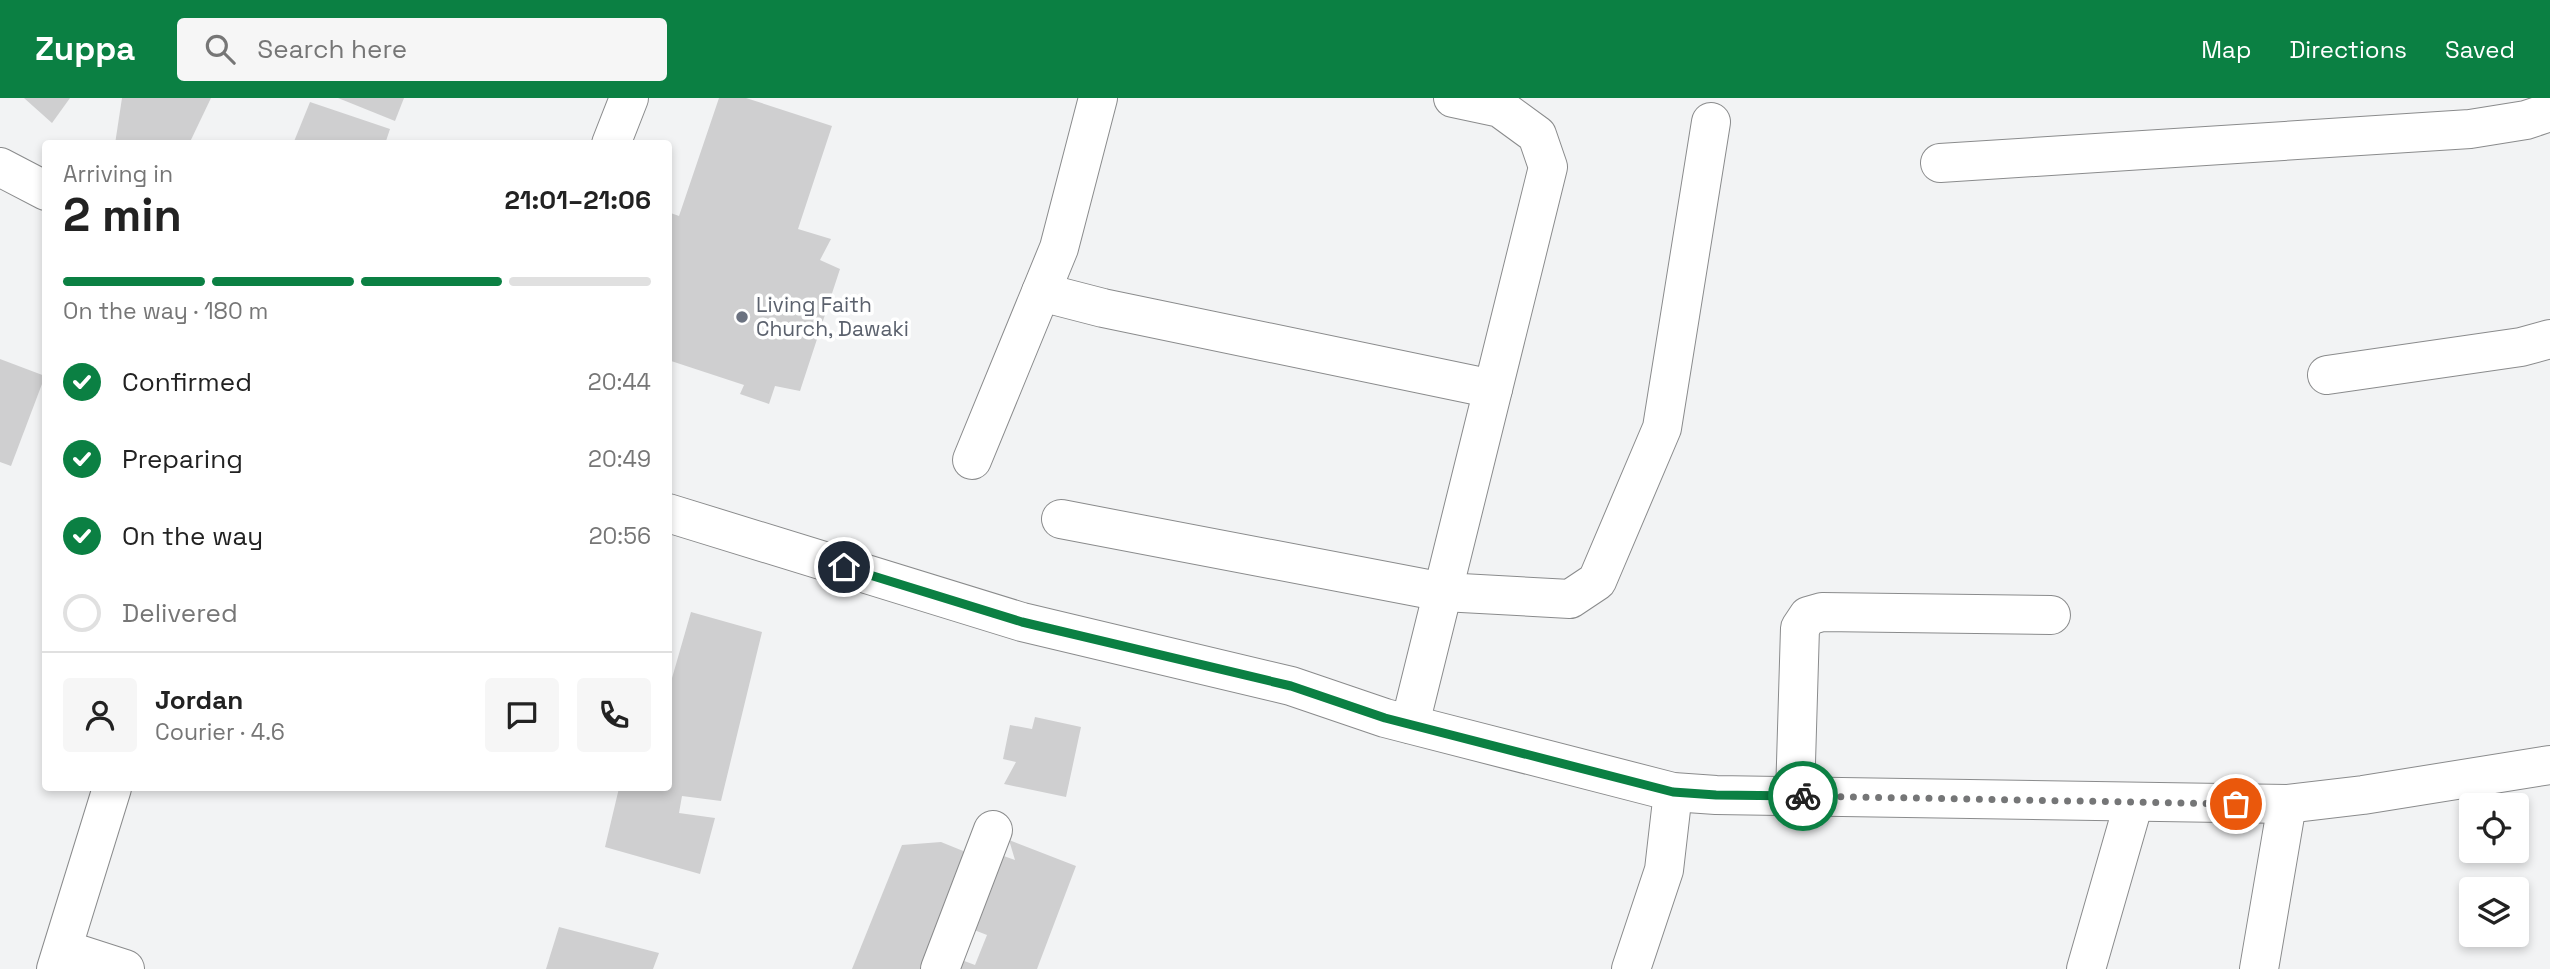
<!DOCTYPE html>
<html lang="en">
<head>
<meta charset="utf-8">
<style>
  :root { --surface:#fff; --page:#f6f6f6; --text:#222; --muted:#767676; --line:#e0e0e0; --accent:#0b8043 }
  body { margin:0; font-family:"Space Grotesk",sans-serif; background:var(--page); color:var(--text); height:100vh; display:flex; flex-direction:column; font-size:26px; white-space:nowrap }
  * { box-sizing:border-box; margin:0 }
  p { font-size:23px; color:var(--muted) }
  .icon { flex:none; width:38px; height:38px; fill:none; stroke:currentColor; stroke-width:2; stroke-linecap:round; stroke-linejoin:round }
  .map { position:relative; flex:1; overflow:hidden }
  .panel { position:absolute; left:42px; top:42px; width:630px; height:651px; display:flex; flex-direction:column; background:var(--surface); border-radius:7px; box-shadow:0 4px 10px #0003 }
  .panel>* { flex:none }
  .tools { position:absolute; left:2459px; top:695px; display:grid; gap:14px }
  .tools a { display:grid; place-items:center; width:70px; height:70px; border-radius:7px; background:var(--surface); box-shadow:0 4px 10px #0003; font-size:35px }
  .pin { position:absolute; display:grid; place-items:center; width:60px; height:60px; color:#fff; margin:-30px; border:4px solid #fff; border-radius:50%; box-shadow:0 2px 7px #0007 }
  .courier { position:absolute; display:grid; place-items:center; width:70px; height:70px; margin:-35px; border:5px solid #0b8043; border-radius:50%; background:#fff; color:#222; box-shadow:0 2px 9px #0007 }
  .overview em { font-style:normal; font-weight:800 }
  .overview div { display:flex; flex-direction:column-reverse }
  .overview { display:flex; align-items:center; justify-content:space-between; height:119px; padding:0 21px }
  h1 { font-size:46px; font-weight:800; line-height:52px }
  .bar { display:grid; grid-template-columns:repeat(4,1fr); gap:10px 7px; align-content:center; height:84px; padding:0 21px }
  .bar i { height:9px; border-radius:5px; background:var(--line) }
  .bar .current { background:var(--accent) }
  .bar p { grid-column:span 4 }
  .line { display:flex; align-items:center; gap:18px; padding:0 21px; border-top:2px solid var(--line) }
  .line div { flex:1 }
  .round { display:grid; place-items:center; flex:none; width:74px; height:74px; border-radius:7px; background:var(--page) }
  ol { padding:0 21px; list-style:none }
  li { display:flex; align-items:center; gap:21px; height:77px }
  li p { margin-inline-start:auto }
  li .icon { padding:7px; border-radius:50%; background:var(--accent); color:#fff; stroke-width:4 }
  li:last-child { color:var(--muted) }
  li i { width:38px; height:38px; border:4px solid var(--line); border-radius:50% }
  header { display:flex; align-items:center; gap:42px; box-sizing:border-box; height:98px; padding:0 35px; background:var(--accent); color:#fff }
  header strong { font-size:33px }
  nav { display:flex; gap:38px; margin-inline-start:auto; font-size:24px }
  .search { width:490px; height:63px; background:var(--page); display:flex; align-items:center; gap:18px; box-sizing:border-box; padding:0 24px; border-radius:7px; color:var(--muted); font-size:26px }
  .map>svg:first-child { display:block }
  .building { fill:#cfcfd0 }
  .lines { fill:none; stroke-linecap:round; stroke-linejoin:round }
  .minor-casing { stroke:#8a8b8c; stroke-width:40 }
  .minor { stroke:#fff; stroke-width:38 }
  .done { stroke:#757677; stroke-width:7; stroke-dasharray:0 12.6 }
  .route { stroke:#0b8043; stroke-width:9 }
  .worship-dot { fill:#6b7280; stroke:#fff; stroke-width:2.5 }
  .labels { text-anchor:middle; stroke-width:7; stroke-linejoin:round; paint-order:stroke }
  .worship-label { font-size:21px; fill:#5b616d; stroke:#fff; text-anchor:start }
</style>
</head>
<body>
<header>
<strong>Zuppa</strong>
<div class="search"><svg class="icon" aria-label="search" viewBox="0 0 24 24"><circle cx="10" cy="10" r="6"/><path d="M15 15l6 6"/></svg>Search here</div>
<nav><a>Map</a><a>Directions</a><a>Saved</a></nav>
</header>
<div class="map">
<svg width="2550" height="871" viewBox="0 0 2550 871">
  <rect width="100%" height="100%" fill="#f2f3f4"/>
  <g class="building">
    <polygon points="24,0 70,0 52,25"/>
    <polygon points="122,0 211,0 189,46 115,46"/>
    <polygon points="338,0 404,0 395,23"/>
    <polygon points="719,0 746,0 832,28 798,131 831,141 820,162 840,171 800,293 775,288 769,306 740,296 744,287 668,262 668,114 679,118"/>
    <polygon points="310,4 390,31 385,46 293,46"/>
    <polygon points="0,261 45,278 11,368 0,364"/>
    <polygon points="691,514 762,534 721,703 682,698 679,715 715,720 700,776 605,749 619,690 668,690 668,594"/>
    <polygon points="1035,619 1081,629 1066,699 1004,686 1016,664 1003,661 1010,627 1032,631"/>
    <polygon points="1009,742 1076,768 1037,871 955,871 959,861 975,867 987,837 969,830 998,756 1015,762"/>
    <polygon points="941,744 978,759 932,871 852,871 902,747"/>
    <polygon points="559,829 659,855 653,871 546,871"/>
  </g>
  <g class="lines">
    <defs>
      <g id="minor">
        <polyline points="1098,0 1059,150 1041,194 1103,210 1493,291"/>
        <polyline points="611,46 629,0"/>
        <polyline points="1940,65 2470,31 2526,22 2550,14"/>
        <polyline points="0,69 46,93"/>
        <polyline points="2327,277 2521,249 2550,241"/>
        <polyline points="972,362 1041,194"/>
        <polyline points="668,415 1022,524 1291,588 1385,620 1673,694 1716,697 2287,706 2363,697 2550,667"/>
        <polyline points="1061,421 1443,494 1570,501 1597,483 1662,330 1711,24"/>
        <polyline points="1410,626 1548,69 1537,37 1500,10 1453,0"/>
        <polyline points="1795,698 1800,530 1808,518 1822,514 2051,517"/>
        <polyline points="63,851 125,871"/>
        <polyline points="56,871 112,690"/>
        <polyline points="940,871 993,732"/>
        <polyline points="1631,871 1664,772 1673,694"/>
        <polyline points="2086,871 2134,704"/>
        <polyline points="2259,871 2287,706"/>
      </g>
    </defs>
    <use href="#minor" class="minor-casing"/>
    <use href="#minor" class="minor"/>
  </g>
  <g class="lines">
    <polyline class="done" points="1803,698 2236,706"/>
    <polyline class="route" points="844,469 1022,524 1291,588 1385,620 1673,694 1716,697 1803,698"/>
  </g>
  <circle class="worship-dot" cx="742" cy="219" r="7"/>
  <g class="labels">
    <g class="worship-label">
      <text x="756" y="214">Living Faith<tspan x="756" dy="24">Church, Dawaki</tspan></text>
    </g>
  </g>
</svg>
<div class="tools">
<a><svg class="icon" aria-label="locate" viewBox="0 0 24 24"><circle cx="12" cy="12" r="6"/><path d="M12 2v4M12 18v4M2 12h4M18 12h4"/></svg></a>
<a><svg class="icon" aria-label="layers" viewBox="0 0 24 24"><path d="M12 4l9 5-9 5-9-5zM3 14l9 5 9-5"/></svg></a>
</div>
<div class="pin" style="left:2236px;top:706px;background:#ea580c"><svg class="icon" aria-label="bag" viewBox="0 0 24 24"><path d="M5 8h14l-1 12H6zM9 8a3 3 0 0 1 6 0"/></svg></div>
<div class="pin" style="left:844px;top:469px;background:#1f2937"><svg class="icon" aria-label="home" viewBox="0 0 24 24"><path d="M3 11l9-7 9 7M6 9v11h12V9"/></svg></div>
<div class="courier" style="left:1803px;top:698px"><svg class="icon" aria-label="bike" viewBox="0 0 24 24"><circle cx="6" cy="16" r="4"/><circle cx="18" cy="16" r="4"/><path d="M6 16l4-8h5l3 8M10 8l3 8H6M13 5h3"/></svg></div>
<section class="panel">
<div class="overview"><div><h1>2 min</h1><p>Arriving in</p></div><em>21:01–21:06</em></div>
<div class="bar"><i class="current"></i><i class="current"></i><i class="current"></i><i></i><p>On the way · 180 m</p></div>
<ol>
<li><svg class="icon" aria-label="check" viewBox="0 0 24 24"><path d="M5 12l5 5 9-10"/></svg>Confirmed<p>20:44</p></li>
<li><svg class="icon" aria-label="check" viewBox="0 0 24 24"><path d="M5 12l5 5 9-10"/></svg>Preparing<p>20:49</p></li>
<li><svg class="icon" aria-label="check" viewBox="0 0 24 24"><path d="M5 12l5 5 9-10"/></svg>On the way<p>20:56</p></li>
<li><i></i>Delivered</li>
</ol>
<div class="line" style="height:126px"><a class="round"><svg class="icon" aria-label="person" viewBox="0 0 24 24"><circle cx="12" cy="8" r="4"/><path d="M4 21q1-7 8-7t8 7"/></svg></a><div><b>Jordan</b><p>Courier · 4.6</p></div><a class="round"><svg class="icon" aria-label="chat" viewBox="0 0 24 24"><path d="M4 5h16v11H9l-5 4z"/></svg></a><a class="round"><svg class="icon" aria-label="phone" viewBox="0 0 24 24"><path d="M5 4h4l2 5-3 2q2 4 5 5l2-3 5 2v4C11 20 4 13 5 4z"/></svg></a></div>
</section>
</div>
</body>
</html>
